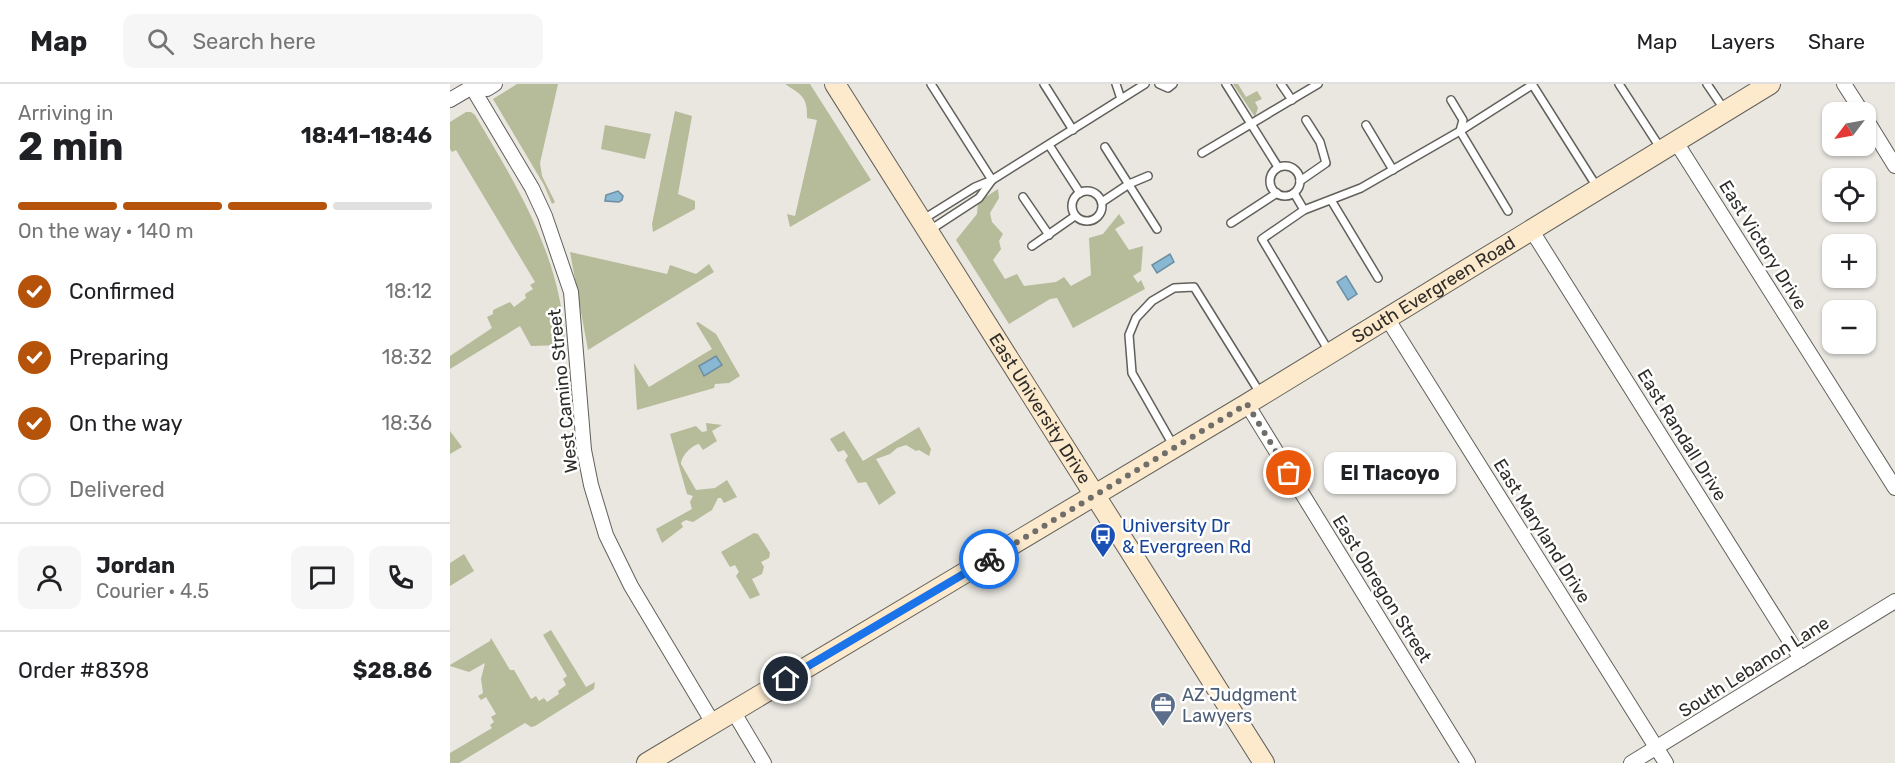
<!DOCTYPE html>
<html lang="en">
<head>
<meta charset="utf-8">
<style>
  :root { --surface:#fff; --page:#f6f6f6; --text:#202124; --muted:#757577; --line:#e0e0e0; --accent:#b45309 }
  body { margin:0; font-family:Rubik,sans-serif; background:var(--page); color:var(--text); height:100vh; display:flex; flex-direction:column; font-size:22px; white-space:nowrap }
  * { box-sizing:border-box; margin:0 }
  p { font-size:20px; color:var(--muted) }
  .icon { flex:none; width:33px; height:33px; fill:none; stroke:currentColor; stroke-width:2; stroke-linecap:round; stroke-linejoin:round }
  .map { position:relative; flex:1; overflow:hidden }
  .details { display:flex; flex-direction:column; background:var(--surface); width:450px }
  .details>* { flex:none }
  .needle { width:39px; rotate:238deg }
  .tools { position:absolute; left:1372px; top:18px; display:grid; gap:12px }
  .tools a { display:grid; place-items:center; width:54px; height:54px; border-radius:12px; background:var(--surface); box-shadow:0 2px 4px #0004; font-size:30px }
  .pin { position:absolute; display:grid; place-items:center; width:51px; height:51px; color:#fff; margin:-26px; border:3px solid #fff; border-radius:50%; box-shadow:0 2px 6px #0007 }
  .courier { position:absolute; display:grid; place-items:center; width:60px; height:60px; margin:-30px; border:4px solid #1a73e8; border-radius:50%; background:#fff; color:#222; box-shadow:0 2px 8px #0007 }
  .bubble { position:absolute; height:42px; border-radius:12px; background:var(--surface); box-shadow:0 2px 4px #0004; font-size:20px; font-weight:700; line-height:42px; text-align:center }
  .headline em { font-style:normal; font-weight:700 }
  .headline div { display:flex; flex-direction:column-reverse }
  .headline { display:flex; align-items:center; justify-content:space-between; height:102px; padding:0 18px }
  h1 { font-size:39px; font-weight:700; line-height:45px }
  .bar { display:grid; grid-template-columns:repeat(4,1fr); gap:9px 6px; align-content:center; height:72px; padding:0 18px }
  .bar i { height:8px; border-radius:4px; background:var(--line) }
  .bar .selected { background:var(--accent) }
  .bar p { grid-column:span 4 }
  .line { display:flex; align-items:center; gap:15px; padding:0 18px; border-top:2px solid var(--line) }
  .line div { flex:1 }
  .round { display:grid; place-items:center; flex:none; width:63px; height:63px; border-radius:12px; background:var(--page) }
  ol { padding:0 18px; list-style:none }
  li { display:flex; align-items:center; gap:18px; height:66px }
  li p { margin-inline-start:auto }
  li .icon { padding:6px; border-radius:50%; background:var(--accent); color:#fff; stroke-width:4 }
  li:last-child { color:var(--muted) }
  li i { width:33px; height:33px; border:3px solid var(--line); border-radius:50% }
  header { display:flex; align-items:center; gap:36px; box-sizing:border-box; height:84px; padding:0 30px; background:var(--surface); border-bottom:2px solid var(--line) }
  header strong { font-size:28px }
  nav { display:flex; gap:33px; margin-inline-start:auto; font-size:21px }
  .search { width:420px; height:54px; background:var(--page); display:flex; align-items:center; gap:15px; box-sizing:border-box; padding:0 21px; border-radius:12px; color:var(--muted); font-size:22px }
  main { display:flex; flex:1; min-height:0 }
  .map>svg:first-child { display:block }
  .green { fill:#b6bb9a }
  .water { fill:#88b8d4; stroke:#6d8ea1; stroke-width:1.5 }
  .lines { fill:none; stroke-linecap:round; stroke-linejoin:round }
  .lane-casing { stroke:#62605a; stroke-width:10 }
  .street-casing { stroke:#62605a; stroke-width:16 }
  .secondary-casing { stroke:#62605a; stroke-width:22 }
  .lane { stroke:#fff; stroke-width:7 }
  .street { stroke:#fff; stroke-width:14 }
  .secondary { stroke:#fdeacd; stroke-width:20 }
  .done { stroke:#6f6e6a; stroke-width:6; stroke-dasharray:0 10.8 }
  .route { stroke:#1a73e8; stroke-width:8 }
  .labels { text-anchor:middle; stroke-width:5; stroke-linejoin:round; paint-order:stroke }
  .street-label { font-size:18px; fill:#2e2d2a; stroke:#fff }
  .transit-label { font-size:18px; fill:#164399; stroke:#fff; text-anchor:start }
  .service-label { font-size:18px; fill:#4e5e75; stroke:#fff; text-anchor:start }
</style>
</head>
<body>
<header>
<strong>Map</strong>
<div class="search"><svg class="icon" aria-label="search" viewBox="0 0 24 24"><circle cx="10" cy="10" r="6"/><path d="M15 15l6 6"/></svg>Search here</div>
<nav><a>Map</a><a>Layers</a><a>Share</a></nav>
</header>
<main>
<section class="details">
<div class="headline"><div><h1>2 min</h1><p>Arriving in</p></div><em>18:41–18:46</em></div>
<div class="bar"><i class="selected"></i><i class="selected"></i><i class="selected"></i><i></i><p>On the way · 140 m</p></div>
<ol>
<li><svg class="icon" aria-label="check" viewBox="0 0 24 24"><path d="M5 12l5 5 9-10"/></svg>Confirmed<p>18:12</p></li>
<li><svg class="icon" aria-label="check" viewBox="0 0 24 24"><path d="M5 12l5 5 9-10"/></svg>Preparing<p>18:32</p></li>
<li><svg class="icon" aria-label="check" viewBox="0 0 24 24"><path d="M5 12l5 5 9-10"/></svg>On the way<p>18:36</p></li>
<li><i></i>Delivered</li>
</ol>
<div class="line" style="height:108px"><a class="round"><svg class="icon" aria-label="person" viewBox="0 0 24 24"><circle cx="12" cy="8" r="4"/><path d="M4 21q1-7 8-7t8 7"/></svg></a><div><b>Jordan</b><p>Courier · 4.5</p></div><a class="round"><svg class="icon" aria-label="chat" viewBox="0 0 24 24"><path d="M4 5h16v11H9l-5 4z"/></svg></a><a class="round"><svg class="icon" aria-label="phone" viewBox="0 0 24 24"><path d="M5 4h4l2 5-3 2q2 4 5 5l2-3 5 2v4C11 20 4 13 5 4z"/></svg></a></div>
<div class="line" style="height:78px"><div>Order #8398</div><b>$28.86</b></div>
</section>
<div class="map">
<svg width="1445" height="679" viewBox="0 0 1445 679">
  <rect width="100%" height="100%" fill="#e9e7e0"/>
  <g class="green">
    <polygon points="67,0 108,0 90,79 92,92 105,118 102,120 94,101 43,15"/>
    <path d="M335,0H360L421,96L340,143L337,130L345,132L367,36L357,34C358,12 350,10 335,0Z"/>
    <polygon points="783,0 788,0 796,13 807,7 812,15 805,18 808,24 805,33"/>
    <polygon points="225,27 242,32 228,110 245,117 245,125 203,148 202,140"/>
    <path d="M16,28H21L25,31C68,104 112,174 115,261L81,262L70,242L0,285V272L42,244L37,233L43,230V226L60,218L64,223L76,214L75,210L83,205L80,201L85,198L6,66L2,68L0,65V38Z"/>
    <polygon points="155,41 201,50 195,75 151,65"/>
    <polygon points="548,105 549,114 540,129 542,138 553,150 549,157 551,165 543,176 555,195 567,190 574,202 606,198 614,193 621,202 641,191 639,154 653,150 669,130 675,139 665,145 679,166 693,162 691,187 683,192 688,199 691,196 695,205 623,244 607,214 600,215 559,240 506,156 527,130 528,118"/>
    <polygon points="120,168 217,190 220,181 246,190 259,180 264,188 138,266"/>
    <polygon points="248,238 266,250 290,292 279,299 265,300 264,304 187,326 184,279 199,303 262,265 246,239"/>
    <path d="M256,339L272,341L262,347L267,357L253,366L249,360C242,361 231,372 231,380L246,406L265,404L277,396L287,413L274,419L271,414H268L262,426L243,438L236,436L231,439L233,443L212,459L206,445L242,425L240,418L243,412L237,410L220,350L246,342L252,348L257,347Z"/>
    <polygon points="469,343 481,365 479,372 469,366 466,367 456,361 447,364 440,370 426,375 446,409 429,421 416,398 408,399 395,376 398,372 394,366 388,368 380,355 394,347 413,377"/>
    <polygon points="0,347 12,363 0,370"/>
    <polygon points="304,449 308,450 320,469 319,474 311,478 314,483 312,490 302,495 310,511 300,515 286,492 289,488 285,481 280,483 271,468"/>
    <polygon points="14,470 24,487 0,502 0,479"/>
    <polygon points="101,546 136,603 145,598 144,605 85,642 81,643 75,639 9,679 0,679 0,669 42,644 40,641 44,638 41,633 46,630 36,613 31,616 28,612 33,609 31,595 35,579 19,588 0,582 0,581 40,557 41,554 60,586 64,586 81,615 86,612 89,617 94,614 97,618 109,610 108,607 116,601 113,595 117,592 93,551"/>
  </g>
  <g class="water">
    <polygon points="168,107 173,112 172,116 169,118 155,117 156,111"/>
    <polygon points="720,170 724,178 707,189 702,181"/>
    <polygon points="896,192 907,210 898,216 887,198"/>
    <polygon points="266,272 272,281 254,292 249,282"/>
  </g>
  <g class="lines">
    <defs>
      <g id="lane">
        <polyline points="481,0 542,96"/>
        <polyline points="594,0 623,46"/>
        <polyline points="666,0 671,15"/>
        <polyline points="709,0 718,4 723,0"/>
        <polyline points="776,0 828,83"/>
        <polyline points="831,0 842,16"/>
        <polyline points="1082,0 1147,103"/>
        <polyline points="1169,0 1211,65"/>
        <polyline points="1257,0 1274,25"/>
        <polyline points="1001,16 1013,36 1010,47 1058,127"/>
        <polyline points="916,41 943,86"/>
        <polyline points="599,61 630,109"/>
        <polyline points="655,63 707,145"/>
        <polyline points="752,69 868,0"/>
        <circle cx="835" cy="97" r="15"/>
        <polyline points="850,97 876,79 870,58 856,36"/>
        <circle cx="637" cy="122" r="15"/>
        <polyline points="844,109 854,126"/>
        <polyline points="573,113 599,151"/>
        <polyline points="881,116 928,194"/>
        <polyline points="652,118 679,100 698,92"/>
        <polyline points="472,136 525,103 542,96 695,0"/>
        <polyline points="781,139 827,109"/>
        <polyline points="480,146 529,114 542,96"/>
        <polyline points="582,162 625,132"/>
        <polyline points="880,269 812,155 854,126 911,104 1010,47 1082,1"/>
        <polyline points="723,361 682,289 679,251 686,234 702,217 724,204 744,203 810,309"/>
      </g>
      <g id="street">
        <polyline points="20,0 82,104 95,132 121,208 134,366 141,401 156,451 181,502 263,639"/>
        <polyline points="1394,0 1412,28"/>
        <polyline points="0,16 22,3 37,5 45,0"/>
        <polyline points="1416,35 1445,82"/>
        <polyline points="1226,58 1445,404"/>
        <polyline points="1082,147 1351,575"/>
        <polyline points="937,234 1216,679"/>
        <polyline points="797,320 1018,679"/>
        <polyline points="283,627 314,679"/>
        <polyline points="1181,679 1445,517"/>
      </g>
      <g id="secondary">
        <path id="s1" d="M385,0L814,679"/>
        <path id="s2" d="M197,679L797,320L1320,0"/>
      </g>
    </defs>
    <use href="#lane" class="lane-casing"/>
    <use href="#street" class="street-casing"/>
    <use href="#secondary" class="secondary-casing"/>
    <use href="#lane" class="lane"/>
    <use href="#street" class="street"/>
    <use href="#secondary" class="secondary"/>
  </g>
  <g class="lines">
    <polyline class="done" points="539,475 797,320 839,389"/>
    <polyline class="route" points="336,595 539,475"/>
  </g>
  <defs>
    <symbol id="bus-pin" viewBox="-11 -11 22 30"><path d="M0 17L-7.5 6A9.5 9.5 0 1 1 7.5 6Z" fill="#1a4fb4" stroke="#fff"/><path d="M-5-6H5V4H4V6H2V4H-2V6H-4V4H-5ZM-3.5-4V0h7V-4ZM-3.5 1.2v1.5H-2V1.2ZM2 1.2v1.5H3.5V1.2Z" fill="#fff"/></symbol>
    <symbol id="office-pin" viewBox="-11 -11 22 30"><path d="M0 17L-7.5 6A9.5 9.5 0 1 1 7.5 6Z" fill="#5c6f8a" stroke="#fff"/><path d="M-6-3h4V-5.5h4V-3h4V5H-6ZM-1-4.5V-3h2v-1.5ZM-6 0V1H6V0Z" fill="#fff"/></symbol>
  </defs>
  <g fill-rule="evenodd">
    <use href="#bus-pin" x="638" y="437" width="30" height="40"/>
    <use href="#office-pin" x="698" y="606" width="30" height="40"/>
  </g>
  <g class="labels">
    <g class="street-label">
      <text transform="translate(1313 161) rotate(58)" y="6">East Victory Drive</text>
      <text dy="6" stroke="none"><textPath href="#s2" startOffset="918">South Evergreen Road</textPath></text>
      <text transform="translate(113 307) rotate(-96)" y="6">West Camino Street</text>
      <text dy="6" stroke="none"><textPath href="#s1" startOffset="384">East University Drive</textPath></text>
      <text transform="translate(1232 351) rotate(58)" y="6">East Randall Drive</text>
      <text transform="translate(1092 447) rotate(58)" y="6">East Maryland Drive</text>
      <text transform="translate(932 505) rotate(58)" y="6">East Obregon Street</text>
      <text transform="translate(1304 583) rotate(-32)" y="6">South Lebanon Lane</text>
    </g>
    <g class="transit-label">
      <text x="672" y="448">University Dr<tspan x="672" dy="21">&amp; Evergreen Rd</tspan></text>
    </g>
    <g class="service-label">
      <text x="732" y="617">AZ Judgment<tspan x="732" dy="21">Lawyers</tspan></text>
    </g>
  </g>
</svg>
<div class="tools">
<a><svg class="needle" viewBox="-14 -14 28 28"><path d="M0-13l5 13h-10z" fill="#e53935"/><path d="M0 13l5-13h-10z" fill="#757577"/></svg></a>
<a><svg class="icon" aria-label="locate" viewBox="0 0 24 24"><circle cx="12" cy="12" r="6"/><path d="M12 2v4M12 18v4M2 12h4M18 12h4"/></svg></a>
<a>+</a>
<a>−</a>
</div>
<div class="pin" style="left:839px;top:389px;background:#ea580c"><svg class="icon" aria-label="bag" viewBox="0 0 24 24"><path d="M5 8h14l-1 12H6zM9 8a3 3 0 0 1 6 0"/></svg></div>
<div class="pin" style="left:336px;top:595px;background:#1f2937"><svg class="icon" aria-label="home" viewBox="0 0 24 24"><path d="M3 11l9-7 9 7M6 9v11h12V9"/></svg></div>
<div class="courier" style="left:539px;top:475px"><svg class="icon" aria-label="bike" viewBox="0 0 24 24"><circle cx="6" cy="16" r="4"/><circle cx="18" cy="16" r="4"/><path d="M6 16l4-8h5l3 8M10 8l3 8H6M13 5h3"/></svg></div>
<div class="bubble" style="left:874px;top:368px;width:132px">El Tlacoyo</div>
</div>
</main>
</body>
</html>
